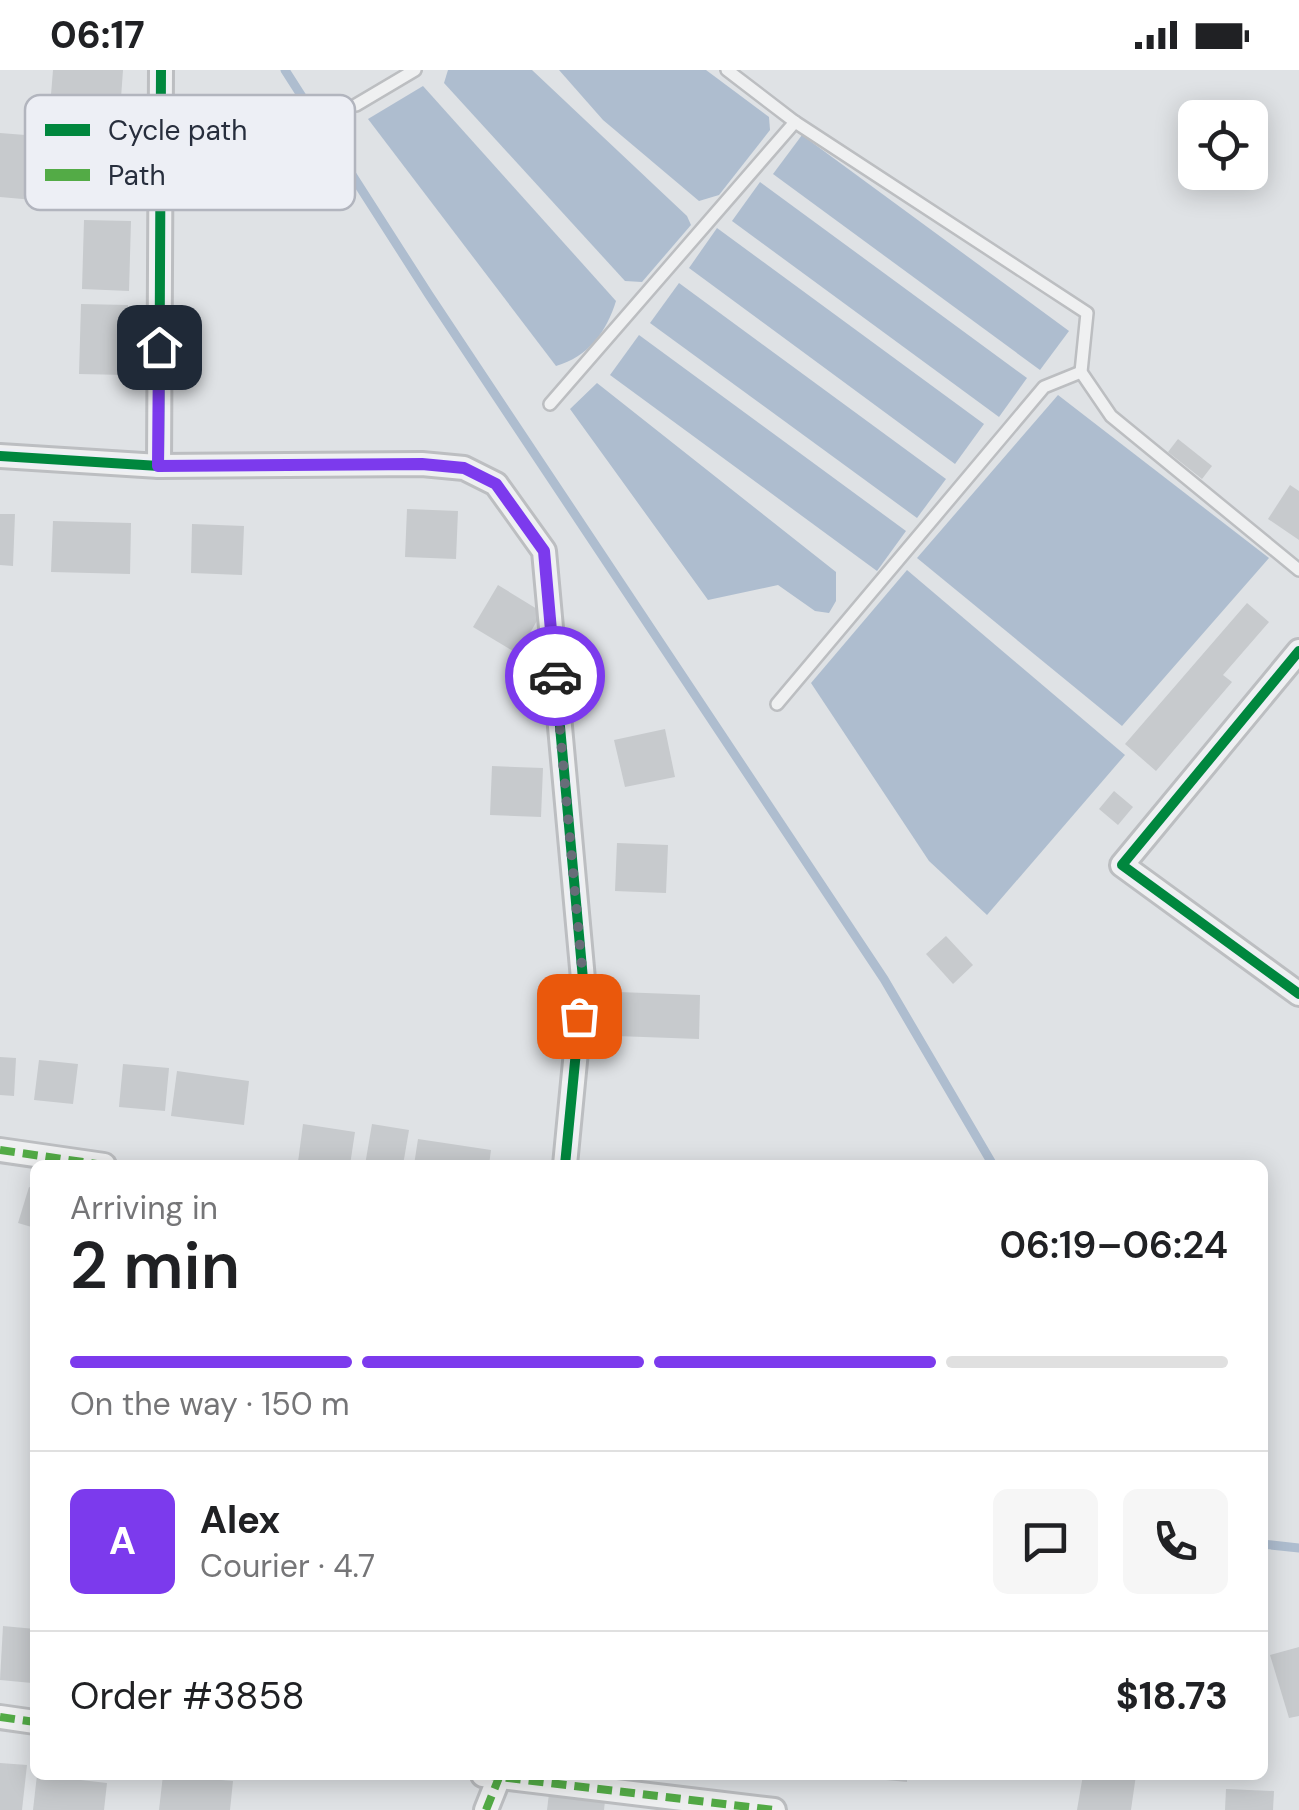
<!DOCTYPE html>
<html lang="en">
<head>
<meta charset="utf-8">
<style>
  :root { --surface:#fff; --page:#f6f6f6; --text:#202124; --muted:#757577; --line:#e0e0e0; --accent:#7c3aed }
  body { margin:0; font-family:"DM Sans",sans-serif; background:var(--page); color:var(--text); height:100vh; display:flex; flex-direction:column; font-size:38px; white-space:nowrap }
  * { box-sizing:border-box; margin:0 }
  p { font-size:32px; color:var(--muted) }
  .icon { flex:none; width:55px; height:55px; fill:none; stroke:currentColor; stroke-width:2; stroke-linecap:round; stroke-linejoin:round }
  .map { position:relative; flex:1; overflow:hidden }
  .details { position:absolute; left:30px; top:1090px; width:1238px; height:620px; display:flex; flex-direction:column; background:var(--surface); border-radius:15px; box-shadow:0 5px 25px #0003 }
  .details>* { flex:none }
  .controls { position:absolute; left:1178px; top:30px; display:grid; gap:20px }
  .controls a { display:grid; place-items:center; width:90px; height:90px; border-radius:15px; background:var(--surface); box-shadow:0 5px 25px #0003; font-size:50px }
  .pin { position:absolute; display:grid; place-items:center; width:85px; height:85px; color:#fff; margin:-42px; border-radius:20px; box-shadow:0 5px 15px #0006 }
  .courier { position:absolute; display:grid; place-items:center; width:100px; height:100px; margin:-50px; border:8px solid #7c3aed; border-radius:50%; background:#fff; color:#222; box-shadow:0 2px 12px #0007 }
  .summary em { font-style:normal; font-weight:600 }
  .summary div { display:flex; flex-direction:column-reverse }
  .summary { display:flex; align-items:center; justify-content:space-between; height:170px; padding:0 40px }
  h1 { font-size:65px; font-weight:600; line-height:75px }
  .bar { display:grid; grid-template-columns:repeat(4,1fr); gap:15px 10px; align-content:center; height:120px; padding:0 40px }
  .bar i { height:12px; border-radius:8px; background:var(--line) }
  .bar .active { background:var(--accent) }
  .bar p { grid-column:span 4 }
  .line { display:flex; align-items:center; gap:25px; padding:0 40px; border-top:2px solid var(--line) }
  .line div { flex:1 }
  .round { display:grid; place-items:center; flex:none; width:105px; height:105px; border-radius:15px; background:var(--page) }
  .status { display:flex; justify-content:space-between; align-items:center; height:70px; padding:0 50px; background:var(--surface); direction:ltr }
  .status svg { height:28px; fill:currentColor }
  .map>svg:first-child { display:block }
  .water { fill:#aebdcf }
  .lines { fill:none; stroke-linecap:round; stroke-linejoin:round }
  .stream { stroke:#aebdcf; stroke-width:9 }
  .building { fill:#c7cacd }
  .service-casing { stroke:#bcbec1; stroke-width:16 }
  .minor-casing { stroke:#bcbec1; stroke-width:28 }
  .service { stroke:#eff0f1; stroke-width:11 }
  .minor { stroke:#eff0f1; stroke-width:22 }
  .quiet { stroke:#53ab46; stroke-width:8; stroke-dasharray:15 8; stroke-linecap:butt }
  .cycleway-casing { stroke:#edeff5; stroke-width:16 }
  .cycleway { stroke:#00873e; stroke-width:10 }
  .done { stroke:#676d78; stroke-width:10; stroke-dasharray:0 18 }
  .route { stroke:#7c3aed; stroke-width:12 }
  .key { fill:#edeff5; stroke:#b2b5be; stroke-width:2.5 }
  .key-label { font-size:28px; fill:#272e3d }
</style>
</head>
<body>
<div class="status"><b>06:17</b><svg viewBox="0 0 49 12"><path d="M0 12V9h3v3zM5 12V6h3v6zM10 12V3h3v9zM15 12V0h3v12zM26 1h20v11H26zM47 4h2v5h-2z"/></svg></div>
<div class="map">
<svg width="1299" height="1740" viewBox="0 0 1299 1740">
  <rect width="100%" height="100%" fill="#dfe2e5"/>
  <g class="water">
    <polygon points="448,0 532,0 687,146 691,155 642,212 625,211 444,13"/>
    <polygon points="559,0 706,0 769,47 770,60 719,125 699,131 603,50"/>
    <path d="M423,16L616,231C607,261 588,287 556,296L368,49Z"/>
    <polygon points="802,65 1069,261 1040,300 773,104"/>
    <polygon points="760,112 1027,308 999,347 732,151"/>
    <polygon points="717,158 984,354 955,394 689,198"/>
    <polygon points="679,213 946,409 917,448 650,253"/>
    <polygon points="639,265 906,461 877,501 610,305"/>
    <polygon points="597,313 836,502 836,531 829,543 815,541 778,515 708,530 570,339"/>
    <polygon points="1058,325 1269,488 1122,656 917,488"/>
    <polygon points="907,500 1125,685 987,845 929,791 811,613"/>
  </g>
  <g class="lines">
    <g class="stream">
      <polyline points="285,0 429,225 884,909 993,1095"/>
      <polyline points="1262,1474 1299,1478"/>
    </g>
  </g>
  <g class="building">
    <polygon points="53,0 123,0 120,42 50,37"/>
    <polygon points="0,63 38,66 34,130 0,127"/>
    <polygon points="84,150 131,151 129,221 82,219"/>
    <polygon points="81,234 128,235 126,305 79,304"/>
    <polygon points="1178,369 1212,396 1202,409 1168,382"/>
    <polygon points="1290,415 1299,421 1299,470 1268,449"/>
    <polygon points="407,439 458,441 456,489 405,487"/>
    <polygon points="0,444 15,444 13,496 0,495"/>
    <polygon points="53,451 131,453 130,504 51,502"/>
    <polygon points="192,454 244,456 242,505 191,503"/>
    <polygon points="498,515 542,542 518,584 473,557"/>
    <polygon points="1247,533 1269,552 1223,605 1232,612 1156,701 1125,674"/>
    <polygon points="665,659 675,707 625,717 614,670"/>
    <polygon points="492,696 543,698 541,747 490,745"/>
    <polygon points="1114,721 1133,737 1118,755 1099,739"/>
    <polygon points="617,773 668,775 666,823 615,821"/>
    <polygon points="946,866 973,895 953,914 926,884"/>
    <polygon points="618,922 700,925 699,969 616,966"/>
    <polygon points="0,987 16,988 14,1026 0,1025"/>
    <polygon points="39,990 78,994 73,1034 34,1030"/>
    <polygon points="123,994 169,998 165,1041 119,1037"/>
    <polygon points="177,1001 249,1011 244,1055 171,1046"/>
    <polygon points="303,1054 355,1062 350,1095 298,1092"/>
    <polygon points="372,1054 409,1060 403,1095 365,1095"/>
    <polygon points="418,1069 491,1080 489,1095 414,1095"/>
    <polygon points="29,1117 35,1119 35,1158 18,1153"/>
    <polygon points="3,1556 35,1559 32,1613 0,1610"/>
    <polygon points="1299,1577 1299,1646 1289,1648 1270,1585"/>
    <polygon points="0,1693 27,1695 22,1740 0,1740"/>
    <polygon points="37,1705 107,1713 104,1740 33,1740"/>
    <polygon points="163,1705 233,1711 230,1740 159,1740"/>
    <polygon points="865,1705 907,1705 907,1712 865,1708"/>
    <polygon points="1083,1705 1136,1705 1131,1740 1077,1740"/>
    <polygon points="550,1715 606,1722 604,1740 547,1740"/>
    <polygon points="1226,1719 1274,1721 1273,1740 1225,1740"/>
  </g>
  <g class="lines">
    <defs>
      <g id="service">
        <polyline points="727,0 795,52 1087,243 1081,302 1111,346 1299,500"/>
        <polyline points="356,35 415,0"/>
        <polyline points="550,334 795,52"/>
        <polyline points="777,634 1044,317 1081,302"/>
      </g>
      <g id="minor">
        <polyline points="0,386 159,396 422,394 464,398 496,414 544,481 583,909 565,1095"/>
        <polyline points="159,396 161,0"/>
        <polyline points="1299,581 1122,795 1299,924"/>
        <polyline points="0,1080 104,1095"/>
        <polyline points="0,1647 35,1652"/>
        <polyline points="483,1705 774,1740"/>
        <polyline points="486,1740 500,1705"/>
      </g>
    </defs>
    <use href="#service" class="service-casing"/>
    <use href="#minor" class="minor-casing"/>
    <use href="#service" class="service"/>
    <use href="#minor" class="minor"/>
    <g class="quiet">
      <polyline points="0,1080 104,1095"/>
      <polyline points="0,1647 35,1652"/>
      <polyline points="483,1705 774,1740"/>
      <polyline points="486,1740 500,1705"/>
    </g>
    <defs>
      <g id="cycleway">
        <polyline points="0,386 159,396 422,394 464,398 496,414 544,481 583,909 565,1095"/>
        <polyline points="159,396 161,0"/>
        <polyline points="1299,581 1122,795 1299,924"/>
      </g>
    </defs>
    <use href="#cycleway" class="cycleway-casing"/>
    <use href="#cycleway" class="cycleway"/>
  </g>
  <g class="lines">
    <polyline class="done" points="555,606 583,909 579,946"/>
    <polyline class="route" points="159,277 158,396 422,394 464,398 496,414 544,481 555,606"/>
  </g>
  <rect x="25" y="25" width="330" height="115" rx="15" class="key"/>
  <rect x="45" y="54" width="45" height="12" fill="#00873e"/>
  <rect x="45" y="99" width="45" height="12" fill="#53ab46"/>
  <g class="key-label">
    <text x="108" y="70">Cycle path</text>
    <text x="108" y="115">Path</text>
  </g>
</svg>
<div class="controls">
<a><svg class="icon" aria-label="locate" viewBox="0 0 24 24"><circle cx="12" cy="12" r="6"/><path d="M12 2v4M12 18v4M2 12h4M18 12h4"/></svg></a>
</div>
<div class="pin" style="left:579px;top:946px;background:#ea580c"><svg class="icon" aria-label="bag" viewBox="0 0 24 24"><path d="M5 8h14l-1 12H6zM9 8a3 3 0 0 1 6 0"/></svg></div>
<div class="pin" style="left:159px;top:277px;background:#1f2937"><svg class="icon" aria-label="home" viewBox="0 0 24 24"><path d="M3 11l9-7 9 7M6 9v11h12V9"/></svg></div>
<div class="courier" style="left:555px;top:606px"><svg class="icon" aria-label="car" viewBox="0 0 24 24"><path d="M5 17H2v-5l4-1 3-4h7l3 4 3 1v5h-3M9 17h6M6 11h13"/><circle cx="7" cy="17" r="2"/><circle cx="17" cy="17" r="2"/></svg></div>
<section class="details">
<div class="summary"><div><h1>2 min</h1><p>Arriving in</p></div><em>06:19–06:24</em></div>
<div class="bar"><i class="active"></i><i class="active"></i><i class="active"></i><i></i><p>On the way · 150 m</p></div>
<div class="line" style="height:180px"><b class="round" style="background:var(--accent);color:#fff">A</b><div><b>Alex</b><p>Courier · 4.7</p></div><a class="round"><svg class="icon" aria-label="chat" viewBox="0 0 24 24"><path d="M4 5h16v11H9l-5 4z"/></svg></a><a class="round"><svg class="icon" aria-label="phone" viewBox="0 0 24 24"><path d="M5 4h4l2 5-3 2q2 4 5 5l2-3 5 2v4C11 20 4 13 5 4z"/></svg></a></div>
<div class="line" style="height:130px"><div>Order #3858</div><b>$18.73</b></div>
</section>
</div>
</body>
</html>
